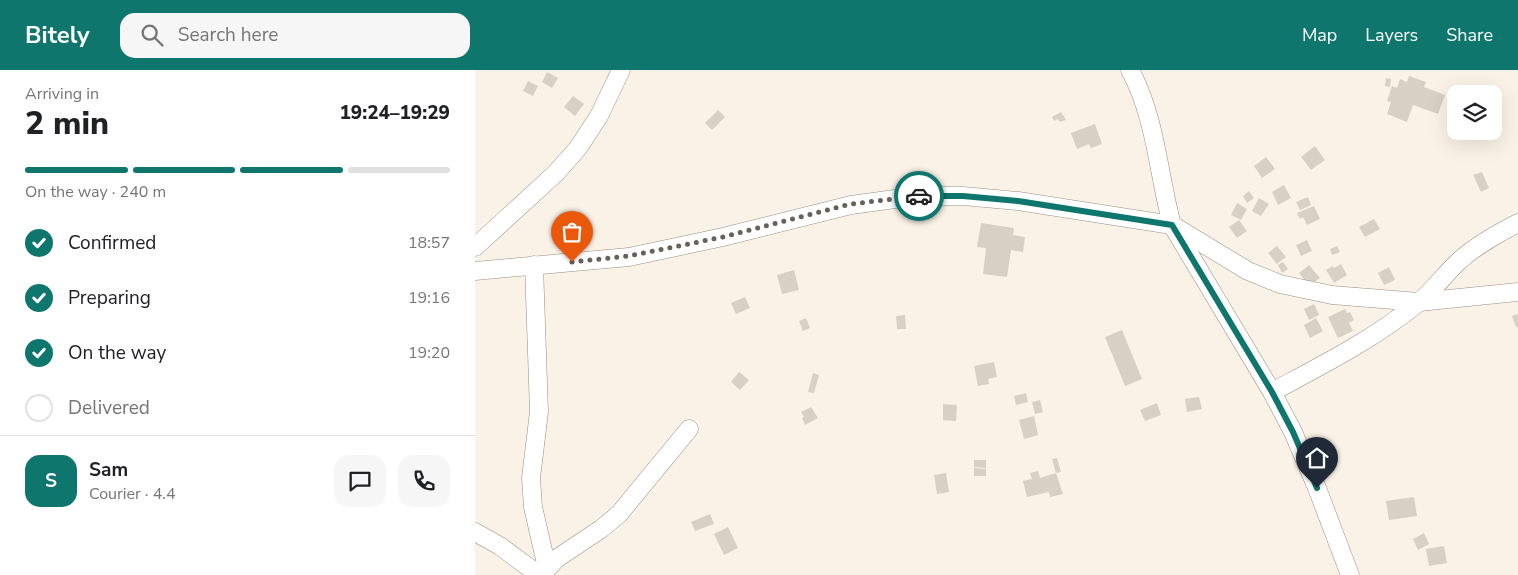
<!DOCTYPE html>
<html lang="en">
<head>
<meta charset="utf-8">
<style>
  :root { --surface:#fff; --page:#f6f6f6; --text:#202124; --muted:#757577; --line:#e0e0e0; --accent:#0f766e }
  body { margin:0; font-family:"Nunito Sans",sans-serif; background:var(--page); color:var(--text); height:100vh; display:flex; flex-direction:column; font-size:19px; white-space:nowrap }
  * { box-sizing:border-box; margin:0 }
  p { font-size:16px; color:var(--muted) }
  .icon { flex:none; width:28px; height:28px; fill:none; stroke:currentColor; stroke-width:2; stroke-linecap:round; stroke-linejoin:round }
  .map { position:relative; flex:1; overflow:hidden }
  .sheet { display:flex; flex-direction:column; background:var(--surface); width:475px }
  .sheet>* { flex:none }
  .fabs { position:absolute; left:972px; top:15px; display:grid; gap:10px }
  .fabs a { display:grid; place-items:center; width:55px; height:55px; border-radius:10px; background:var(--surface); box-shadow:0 5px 20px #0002; font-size:25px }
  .pin { position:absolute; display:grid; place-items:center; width:42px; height:42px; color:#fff; margin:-51px -21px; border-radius:50% 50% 50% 0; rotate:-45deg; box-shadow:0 0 5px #0007 }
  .pin .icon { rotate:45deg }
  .courier { position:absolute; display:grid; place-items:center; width:50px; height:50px; margin:-25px; border:4px solid #0f766e; border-radius:50%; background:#fff; color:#222; box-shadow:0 1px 6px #0007 }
  .overview em { font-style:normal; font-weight:800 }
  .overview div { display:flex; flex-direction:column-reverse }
  .overview { display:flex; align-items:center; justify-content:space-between; height:85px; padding:0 25px }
  h1 { font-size:32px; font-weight:800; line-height:38px }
  .bar { display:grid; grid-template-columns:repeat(4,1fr); gap:8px 5px; align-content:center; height:60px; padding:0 25px }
  .bar i { height:6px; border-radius:4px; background:var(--line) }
  .bar .active { background:var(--accent) }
  .bar p { grid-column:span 4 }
  .line { display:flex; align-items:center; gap:12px; padding:0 25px; border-top:1px solid var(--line) }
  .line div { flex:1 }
  .round { display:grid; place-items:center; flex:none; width:52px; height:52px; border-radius:15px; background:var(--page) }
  ol { padding:0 25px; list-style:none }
  li { display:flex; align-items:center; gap:15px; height:55px }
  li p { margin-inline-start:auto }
  li .icon { padding:5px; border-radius:50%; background:var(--accent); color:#fff; stroke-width:4 }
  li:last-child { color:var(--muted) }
  li i { width:28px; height:28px; border:2px solid var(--line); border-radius:50% }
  header { display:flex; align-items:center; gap:30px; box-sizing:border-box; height:70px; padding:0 25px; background:var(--accent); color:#fff }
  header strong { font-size:24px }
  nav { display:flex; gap:28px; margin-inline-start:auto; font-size:18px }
  .search { width:350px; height:45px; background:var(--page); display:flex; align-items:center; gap:12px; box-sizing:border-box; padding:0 18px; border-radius:15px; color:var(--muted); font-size:19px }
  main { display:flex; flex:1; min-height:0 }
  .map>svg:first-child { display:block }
  .building { fill:#d8cfc5 }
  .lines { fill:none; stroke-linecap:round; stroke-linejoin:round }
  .minor-casing { stroke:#968e85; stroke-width:19 }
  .minor { stroke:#fff; stroke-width:18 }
  .done { stroke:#66615b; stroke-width:5; stroke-dasharray:0 9 }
  .route { stroke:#0f766e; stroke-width:6 }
</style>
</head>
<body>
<header>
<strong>Bitely</strong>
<div class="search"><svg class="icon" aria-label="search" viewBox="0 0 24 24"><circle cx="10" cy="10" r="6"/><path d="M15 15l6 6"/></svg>Search here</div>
<nav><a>Map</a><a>Layers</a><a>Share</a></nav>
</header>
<main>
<section class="sheet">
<div class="overview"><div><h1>2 min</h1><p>Arriving in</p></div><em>19:24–19:29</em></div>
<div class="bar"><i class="active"></i><i class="active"></i><i class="active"></i><i></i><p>On the way · 240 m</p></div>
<ol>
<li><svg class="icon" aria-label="check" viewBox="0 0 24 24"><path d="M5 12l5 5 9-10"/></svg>Confirmed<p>18:57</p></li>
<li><svg class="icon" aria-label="check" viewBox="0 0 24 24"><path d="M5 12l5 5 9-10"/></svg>Preparing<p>19:16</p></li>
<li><svg class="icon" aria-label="check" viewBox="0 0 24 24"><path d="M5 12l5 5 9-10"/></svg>On the way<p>19:20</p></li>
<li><i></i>Delivered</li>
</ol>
<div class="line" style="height:90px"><b class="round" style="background:var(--accent);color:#fff">S</b><div><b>Sam</b><p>Courier · 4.4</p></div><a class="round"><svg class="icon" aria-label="chat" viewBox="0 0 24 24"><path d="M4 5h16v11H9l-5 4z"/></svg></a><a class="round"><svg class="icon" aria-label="phone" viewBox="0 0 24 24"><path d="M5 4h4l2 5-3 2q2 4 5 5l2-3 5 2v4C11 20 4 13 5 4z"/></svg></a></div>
</section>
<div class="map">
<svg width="1043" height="505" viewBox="0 0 1043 505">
  <rect width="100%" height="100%" fill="#fbf2e7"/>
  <g class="building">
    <polygon points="72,2 83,8 77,18 67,12"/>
    <polygon points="934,6 951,12 949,17 970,25 963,44 938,35 932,52 912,44 916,32 912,31 917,16 922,18 925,9 932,12"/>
    <polygon points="911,8 916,9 915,17 910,16"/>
    <polygon points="53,11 63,16 58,26 48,21"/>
    <polygon points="98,26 109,34 100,46 89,37"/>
    <polygon points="243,40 250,47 237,60 230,53"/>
    <polygon points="586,42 591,50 585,52 583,49 579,51 577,47"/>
    <polygon points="620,54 627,74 616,78 614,74 602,79 596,63"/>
    <polygon points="840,76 850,90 836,100 826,87"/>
    <polygon points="791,87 800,99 787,108 779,96"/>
    <polygon points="1007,102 1014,118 1006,122 998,105"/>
    <polygon points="809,115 816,128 803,135 797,122"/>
    <polygon points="774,121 779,128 772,133 768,126"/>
    <polygon points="833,127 836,135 825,140 821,132"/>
    <polygon points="784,128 794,134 786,146 777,141"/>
    <polygon points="762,133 772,139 766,150 756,145"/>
    <polygon points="839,136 845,149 832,155 828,147 825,149 822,143"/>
    <polygon points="899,149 905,159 890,167 884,157"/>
    <polygon points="764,150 772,161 762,168 754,157"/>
    <polygon points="506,153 539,158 538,165 550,167 548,182 536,180 532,207 508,204 511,178 502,177"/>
    <polygon points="832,170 837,181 826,186 821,175"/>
    <polygon points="802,176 811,187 802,194 793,183"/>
    <polygon points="862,176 865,182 857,185 855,179"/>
    <polygon points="808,192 813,199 807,203 803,195"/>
    <polygon points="866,194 872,205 859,213 851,200 858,196 859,198"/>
    <polygon points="834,195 845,208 834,216 824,203"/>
    <polygon points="914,197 920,210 909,215 903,203"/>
    <polygon points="319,200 324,220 307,224 302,205"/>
    <polygon points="270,227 275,238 261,244 256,233"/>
    <polygon points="839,234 844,245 834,250 829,239"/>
    <polygon points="870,239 872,243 875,242 879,250 874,253 878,261 863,268 853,247"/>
    <polygon points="1043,244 1043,257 1041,257 1037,246"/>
    <polygon points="430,245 431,259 422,259 421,246"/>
    <polygon points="331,248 335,258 328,261 324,251"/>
    <polygon points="841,248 848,261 835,268 829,255"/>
    <polygon points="647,260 667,309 650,316 630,267"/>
    <polygon points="519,292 522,307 513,309 514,314 503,316 499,296"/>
    <polygon points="264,302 274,310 265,320 256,312"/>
    <polygon points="338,303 344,305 339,323 333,322"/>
    <polygon points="551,323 553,332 541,335 539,326"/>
    <polygon points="724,327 727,339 712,342 710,329"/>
    <polygon points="565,330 568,342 560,344 557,332"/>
    <polygon points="682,333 686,345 670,351 665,340"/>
    <polygon points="468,334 482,335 481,351 468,350"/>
    <polygon points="336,337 343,348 330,355 327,348 329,347 326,342"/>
    <polygon points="559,346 563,365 549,369 544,350"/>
    <polygon points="582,388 586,402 581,403 577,389"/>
    <polygon points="499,390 511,390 511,398 499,397"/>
    <polygon points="499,398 511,399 511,406 499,406"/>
    <polygon points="563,401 565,408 581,403 588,424 575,427 574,422 552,427 548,411 557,409 555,403"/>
    <polygon points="471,403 474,422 462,424 459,405"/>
    <polygon points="939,427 942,446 914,450 911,431"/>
    <polygon points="235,444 239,454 220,461 216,452"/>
    <polygon points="253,457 263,478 249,485 239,464"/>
    <polygon points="949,463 954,474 943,480 938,469"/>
    <polygon points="969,476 972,493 954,496 951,479"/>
  </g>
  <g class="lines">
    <defs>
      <g id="minor">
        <path d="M655,0C681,48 683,103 697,155L797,322L818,362L842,418L875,505"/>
        <polyline points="0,177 81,103 103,78 124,46 146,0"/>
        <polyline points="59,195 64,342 56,408 58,437 72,498"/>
        <polyline points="0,201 154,187 248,167 376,135 442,126 488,126 543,131 697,155 773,201 805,214 857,225 944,232 1043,222"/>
        <path d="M797,322C847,295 899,269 943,233C958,221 969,205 983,192C1000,176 1022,164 1043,153"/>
        <polyline points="0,462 25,476 64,505"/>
        <polyline points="67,505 81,489 126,459 144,444 214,359"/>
      </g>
    </defs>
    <use href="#minor" class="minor-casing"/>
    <use href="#minor" class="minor"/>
  </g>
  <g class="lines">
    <polyline class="done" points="97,192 154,186 248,167 376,134 444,126"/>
    <polyline class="route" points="444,126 488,126 543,131 697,155 797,322 818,362 842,418"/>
  </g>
</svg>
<div class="fabs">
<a><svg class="icon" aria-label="layers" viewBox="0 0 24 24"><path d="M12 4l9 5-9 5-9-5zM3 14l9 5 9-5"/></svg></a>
</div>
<div class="pin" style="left:97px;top:192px;background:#ea580c"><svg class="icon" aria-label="bag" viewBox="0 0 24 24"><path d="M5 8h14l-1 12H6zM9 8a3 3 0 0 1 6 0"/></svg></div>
<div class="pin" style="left:842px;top:418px;background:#1f2937"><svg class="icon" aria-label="home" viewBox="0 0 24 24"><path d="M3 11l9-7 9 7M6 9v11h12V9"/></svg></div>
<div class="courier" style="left:444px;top:126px"><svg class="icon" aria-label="car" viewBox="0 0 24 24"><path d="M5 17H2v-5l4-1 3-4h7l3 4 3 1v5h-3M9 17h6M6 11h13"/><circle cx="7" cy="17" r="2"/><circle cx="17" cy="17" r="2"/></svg></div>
</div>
</main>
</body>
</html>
